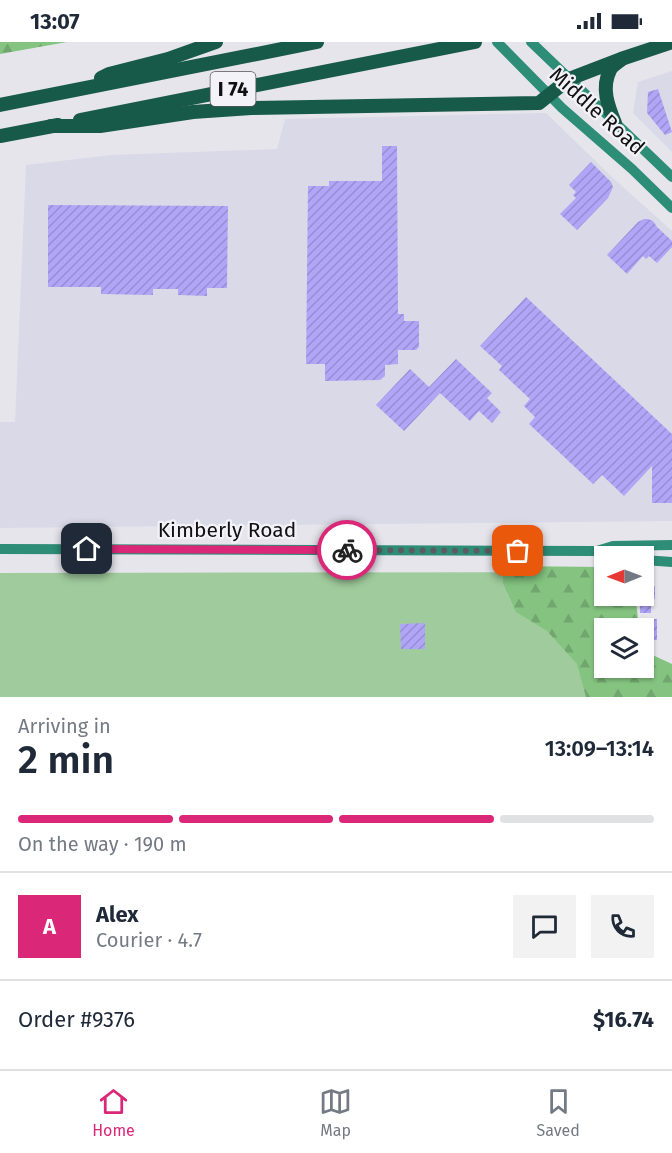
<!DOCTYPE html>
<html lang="en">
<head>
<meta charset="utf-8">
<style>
  :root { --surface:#fff; --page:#f2f2f3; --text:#1f2937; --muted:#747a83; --line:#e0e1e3; --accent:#db2777 }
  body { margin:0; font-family:"Fira Sans",sans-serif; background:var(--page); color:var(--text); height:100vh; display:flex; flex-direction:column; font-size:22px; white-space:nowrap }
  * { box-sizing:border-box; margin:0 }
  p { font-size:20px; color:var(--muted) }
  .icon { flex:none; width:33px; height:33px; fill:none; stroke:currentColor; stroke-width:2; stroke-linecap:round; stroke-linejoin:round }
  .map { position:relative; height:655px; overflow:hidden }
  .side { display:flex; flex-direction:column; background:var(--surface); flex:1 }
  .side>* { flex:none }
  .needle { width:39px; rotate:269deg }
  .controls { position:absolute; left:594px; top:504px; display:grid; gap:12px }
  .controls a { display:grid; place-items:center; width:60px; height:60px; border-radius:0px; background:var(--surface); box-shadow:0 2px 4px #0004; font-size:30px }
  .pin { position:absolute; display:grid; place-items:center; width:51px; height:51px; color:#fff; margin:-26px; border-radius:12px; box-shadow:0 3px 9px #0006 }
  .courier { position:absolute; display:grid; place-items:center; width:60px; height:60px; margin:-30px; border:4px solid #db2777; border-radius:50%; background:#fff; color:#222; box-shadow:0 2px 8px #0007 }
  .overview em { font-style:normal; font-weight:600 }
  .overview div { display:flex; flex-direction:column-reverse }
  .overview { display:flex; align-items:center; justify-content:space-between; height:102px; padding:0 18px }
  h1 { font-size:39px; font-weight:600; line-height:45px }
  .bar { display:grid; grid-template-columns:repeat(4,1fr); gap:9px 6px; align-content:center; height:72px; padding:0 18px }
  .bar i { height:8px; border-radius:4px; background:var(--line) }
  .bar .current { background:var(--accent) }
  .bar p { grid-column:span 4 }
  .line { display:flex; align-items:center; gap:15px; padding:0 18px; border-top:2px solid var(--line) }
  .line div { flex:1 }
  .round { display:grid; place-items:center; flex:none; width:63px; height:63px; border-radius:0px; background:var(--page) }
  .status { display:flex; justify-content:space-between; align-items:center; height:42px; padding:0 30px; background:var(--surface); direction:ltr }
  .status svg { height:16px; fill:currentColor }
  .menu { display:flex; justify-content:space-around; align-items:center; height:84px; border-top:2px solid var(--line); background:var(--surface); font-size:16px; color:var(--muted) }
  .menu a { display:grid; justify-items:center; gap:3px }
  .menu .current { color:var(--accent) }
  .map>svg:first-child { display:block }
  .built { fill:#dad9e7 }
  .green { fill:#a0cc9d }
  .forest { fill:url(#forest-firs) }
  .building { fill:url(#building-hatch) }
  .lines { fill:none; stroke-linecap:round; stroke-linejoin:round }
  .secondary { stroke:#2d8d76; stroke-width:10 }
  .motorway { stroke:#185a4a; stroke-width:14 }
  .done { stroke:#5c5b5f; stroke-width:6; stroke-dasharray:0 10.8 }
  .route { stroke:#db2777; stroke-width:8 }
  .labels { text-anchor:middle; stroke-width:4.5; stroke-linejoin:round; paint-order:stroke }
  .shield { fill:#f3f2f9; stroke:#555458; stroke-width:1.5 }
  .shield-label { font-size:20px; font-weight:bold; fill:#111113 }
  .street-label { font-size:21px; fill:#111113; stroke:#f3f2f9 }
</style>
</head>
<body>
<div class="status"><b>13:07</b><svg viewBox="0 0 49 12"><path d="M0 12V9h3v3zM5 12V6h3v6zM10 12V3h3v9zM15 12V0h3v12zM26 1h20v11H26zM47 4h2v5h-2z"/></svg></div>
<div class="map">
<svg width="672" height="655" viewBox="0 0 672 655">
  <defs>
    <pattern id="forest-firs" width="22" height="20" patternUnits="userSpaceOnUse" patternTransform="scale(1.5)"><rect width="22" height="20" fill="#84c480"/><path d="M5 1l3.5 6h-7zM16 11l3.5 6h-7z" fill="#71a76e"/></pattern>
    <pattern id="building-hatch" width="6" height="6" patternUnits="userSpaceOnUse" patternTransform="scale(1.5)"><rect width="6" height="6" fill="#b0a5f7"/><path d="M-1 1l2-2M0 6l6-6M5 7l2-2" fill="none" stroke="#968dd3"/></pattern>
  </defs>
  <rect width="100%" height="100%" fill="#e6e5ec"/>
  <g class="built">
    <polygon points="672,29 672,110 633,71 638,40"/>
    <polygon points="546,71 613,136 672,189 672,479 0,486 0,380 15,380 26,123 111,113 277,107 285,77"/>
  </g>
  <polygon class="green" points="604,530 604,626 672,655 0,655 0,531"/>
  <g class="forest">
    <polygon points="0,0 67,0 0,12"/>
    <polygon points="502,524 604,525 604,554 633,554 636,559 639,586 604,586 604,626 644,626 644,609 672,622 672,655 586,655 577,622 547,589 516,570 503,541"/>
  </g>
  <g class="building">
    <polygon points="658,47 672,90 665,93 647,71 648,50"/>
    <polygon points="382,104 397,104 398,272 404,272 404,279 419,279 419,305 416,308 398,308 398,322 385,323 385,334 380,338 325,339 325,322 306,322 308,144 329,144 329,139 382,139"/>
    <polygon points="591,120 611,140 613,145 608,156 577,188 560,172 576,156 573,153 576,150 569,143"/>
    <polygon points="48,163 228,164 227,246 207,246 207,254 178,253 178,247 153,247 153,253 101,252 101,245 48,245"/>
    <polygon points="644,177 648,177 653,179 657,185 672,199 672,205 657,221 649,214 646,217 643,214 627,232 607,213 638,180"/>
    <polygon points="526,255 672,392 672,461 652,461 652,424 624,454 602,433 593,442 529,382 535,375 524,364 530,357 499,328 502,324 480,304"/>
    <polygon points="456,317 492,351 487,356 501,370 492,381 479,369 470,379 440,351 404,389 376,363 410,327 429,345"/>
    <polygon points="644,544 655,544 655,557 651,557 651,571 640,571 640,554 644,554"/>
    <rect x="645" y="577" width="12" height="21"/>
    <polygon points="425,581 425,607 401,607 400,582"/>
  </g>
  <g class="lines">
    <g class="secondary">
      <polyline points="497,0 562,66 632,127 672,166"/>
      <polyline points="531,0 672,135"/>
      <polyline points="0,507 597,509 613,504 672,503"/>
      <polyline points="644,518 672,520"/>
    </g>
    <g class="motorway">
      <polyline points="101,36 109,32 168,17 216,0"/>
      <polyline points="0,63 317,0"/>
      <polyline points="80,78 475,0"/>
      <path d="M615,81C608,64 601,46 610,28C612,24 617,21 621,18"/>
      <polyline points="51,84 100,84 193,70 251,66 539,61 569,37 621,17 672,0"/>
      <polyline points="0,94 58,83"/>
    </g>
  </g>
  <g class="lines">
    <polyline class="done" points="347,508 518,509"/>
    <polyline class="route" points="87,507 347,508"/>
  </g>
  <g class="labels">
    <rect class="shield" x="210.5" y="30" width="45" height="34" rx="4.5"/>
    <g class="shield-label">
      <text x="233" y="54">I 74</text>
    </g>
    <g class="street-label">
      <text transform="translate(597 69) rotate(42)" y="7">Middle Road</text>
      <text x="227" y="495">Kimberly Road</text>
    </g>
  </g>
</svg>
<div class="controls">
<a><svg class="needle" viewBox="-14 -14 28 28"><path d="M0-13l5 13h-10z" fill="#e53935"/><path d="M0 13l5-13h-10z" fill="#747a83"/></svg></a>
<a><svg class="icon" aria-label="layers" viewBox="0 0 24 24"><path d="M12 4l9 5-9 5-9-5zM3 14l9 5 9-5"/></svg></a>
</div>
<div class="pin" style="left:518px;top:509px;background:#ea580c"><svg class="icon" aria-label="bag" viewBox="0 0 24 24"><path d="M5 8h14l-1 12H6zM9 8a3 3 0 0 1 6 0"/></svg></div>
<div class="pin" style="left:87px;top:507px;background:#1f2937"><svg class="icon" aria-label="home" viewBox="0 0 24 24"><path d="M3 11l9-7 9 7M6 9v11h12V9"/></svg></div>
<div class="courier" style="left:347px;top:508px"><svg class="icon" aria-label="bike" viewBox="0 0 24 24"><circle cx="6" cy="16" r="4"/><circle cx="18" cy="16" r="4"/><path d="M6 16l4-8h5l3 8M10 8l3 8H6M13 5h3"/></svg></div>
</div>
<section class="side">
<div class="overview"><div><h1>2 min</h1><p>Arriving in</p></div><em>13:09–13:14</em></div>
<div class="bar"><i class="current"></i><i class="current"></i><i class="current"></i><i></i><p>On the way · 190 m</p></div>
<div class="line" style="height:108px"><b class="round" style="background:var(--accent);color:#fff">A</b><div><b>Alex</b><p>Courier · 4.7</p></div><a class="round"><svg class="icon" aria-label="chat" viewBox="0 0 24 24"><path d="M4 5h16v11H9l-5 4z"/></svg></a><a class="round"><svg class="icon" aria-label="phone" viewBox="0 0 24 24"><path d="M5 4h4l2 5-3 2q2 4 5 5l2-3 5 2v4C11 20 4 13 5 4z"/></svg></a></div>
<div class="line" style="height:78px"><div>Order #9376</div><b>$16.74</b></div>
</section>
<nav class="menu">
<a class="current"><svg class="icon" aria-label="home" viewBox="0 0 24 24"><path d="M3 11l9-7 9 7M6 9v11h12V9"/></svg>Home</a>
<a><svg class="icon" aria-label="map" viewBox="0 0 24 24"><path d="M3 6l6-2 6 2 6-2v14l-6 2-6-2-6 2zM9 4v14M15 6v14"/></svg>Map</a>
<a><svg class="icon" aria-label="saved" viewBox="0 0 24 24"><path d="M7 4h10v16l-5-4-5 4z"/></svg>Saved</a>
</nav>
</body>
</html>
